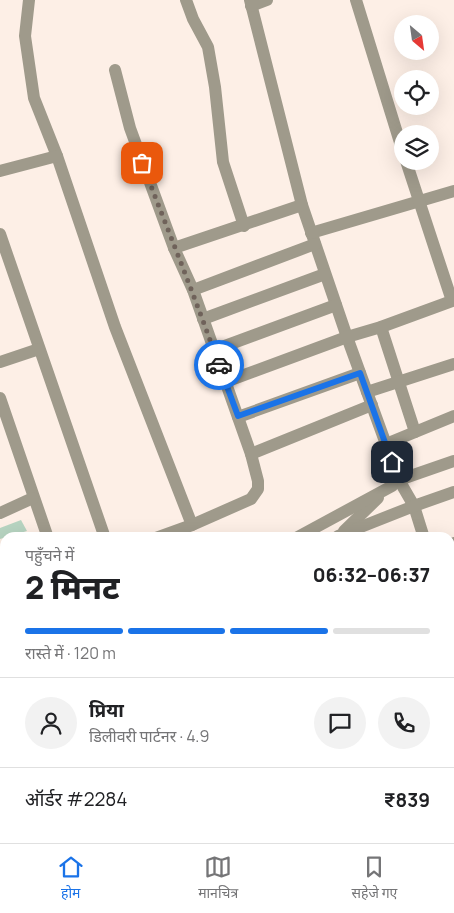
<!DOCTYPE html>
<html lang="hi">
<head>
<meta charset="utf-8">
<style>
  :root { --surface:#fff; --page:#f2f2f2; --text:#202124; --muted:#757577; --line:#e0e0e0; --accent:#1a73e8 }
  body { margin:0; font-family:Manrope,"Noto Sans Devanagari",sans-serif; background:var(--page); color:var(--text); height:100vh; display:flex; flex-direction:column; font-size:19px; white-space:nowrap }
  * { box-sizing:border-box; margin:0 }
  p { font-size:16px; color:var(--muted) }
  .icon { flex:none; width:28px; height:28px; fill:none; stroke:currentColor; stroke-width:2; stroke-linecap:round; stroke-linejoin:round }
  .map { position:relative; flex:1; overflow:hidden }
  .drawer { position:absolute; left:0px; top:532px; width:455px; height:311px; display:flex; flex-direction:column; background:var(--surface); border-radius:15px 15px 0 0; box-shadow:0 5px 20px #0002 }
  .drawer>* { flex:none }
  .needle { width:32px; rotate:151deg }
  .tools { position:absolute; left:394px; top:15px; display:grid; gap:10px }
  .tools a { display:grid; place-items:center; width:45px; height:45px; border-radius:50%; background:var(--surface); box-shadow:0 5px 20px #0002; font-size:25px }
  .pin { position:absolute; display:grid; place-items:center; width:42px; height:42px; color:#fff; margin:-21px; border-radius:10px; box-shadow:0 2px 8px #0006 }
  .courier { position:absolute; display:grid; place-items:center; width:50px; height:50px; margin:-25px; border:4px solid #1a73e8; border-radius:50%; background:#fff; color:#222; box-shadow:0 1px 6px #0007 }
  .summary em { font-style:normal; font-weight:800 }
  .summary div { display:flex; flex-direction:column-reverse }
  .summary { display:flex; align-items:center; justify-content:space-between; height:85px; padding:0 25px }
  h1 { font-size:32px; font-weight:800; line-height:38px }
  .bar { display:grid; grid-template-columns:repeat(4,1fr); gap:8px 5px; align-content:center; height:60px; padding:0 25px }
  .bar i { height:6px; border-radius:4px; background:var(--line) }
  .bar .current { background:var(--accent) }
  .bar p { grid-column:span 4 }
  .line { display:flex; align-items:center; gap:12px; padding:0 25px; border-top:1px solid var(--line) }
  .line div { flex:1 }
  .round { display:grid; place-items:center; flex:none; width:52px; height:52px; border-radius:26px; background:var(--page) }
  .tabs { display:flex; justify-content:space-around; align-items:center; height:70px; border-top:1px solid var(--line); background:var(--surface); font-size:14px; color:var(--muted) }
  .tabs a { display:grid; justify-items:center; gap:2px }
  .tabs .current { color:var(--accent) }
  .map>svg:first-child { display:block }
  .green { fill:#b7d4c1 }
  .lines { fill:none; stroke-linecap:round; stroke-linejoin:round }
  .street { stroke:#9f9a8b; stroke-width:12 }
  .done { stroke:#6f625a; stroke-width:5; stroke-dasharray:0 9 }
  .route { stroke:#1a73e8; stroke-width:6 }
</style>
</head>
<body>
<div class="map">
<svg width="454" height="843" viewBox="0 0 454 843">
  <rect width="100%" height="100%" fill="#fdefe6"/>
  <polygon class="green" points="21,520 27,531 0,539 0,528"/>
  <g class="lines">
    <g class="street">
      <polyline points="29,0 25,36 34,98 57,156 115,327 192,525"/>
      <polyline points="186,0 193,19 208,47 215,87 223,162 244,226"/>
      <polyline points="250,0 302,205 347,337 399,480 414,506 424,538"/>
      <polyline points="356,0 402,149"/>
      <polyline points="251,6 267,0"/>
      <polyline points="115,70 130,128 174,248 193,290 251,454 258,481 258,489 251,499 192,525 156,538"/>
      <polyline points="0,171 57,156"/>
      <polyline points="311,233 454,191"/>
      <polyline points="0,234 105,538"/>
      <polyline points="174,248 302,205"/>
      <polyline points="193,290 315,244"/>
      <polyline points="203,319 325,274"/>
      <polyline points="381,327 415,432"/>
      <polyline points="214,350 336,305"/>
      <polyline points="0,362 39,349"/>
      <polyline points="225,382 347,337 381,327 452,301 406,161"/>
      <polyline points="367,392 454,364"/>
      <polyline points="0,398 48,538"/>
      <polyline points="238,417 360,373"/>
      <polyline points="386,444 454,416"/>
      <polyline points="251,454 372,405"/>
      <polyline points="399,480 454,461"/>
      <polyline points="0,513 33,498"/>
      <polyline points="344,531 378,498"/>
      <polyline points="338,536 414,506 454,492"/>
      <polyline points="296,538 392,486"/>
      <polyline points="450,545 454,543"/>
      <polyline points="450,573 454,572"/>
      <polyline points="450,611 454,619"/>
      <polyline points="0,710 5,707"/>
      <polyline points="450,728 454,725"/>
      <polyline points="0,731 5,741"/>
      <polyline points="0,773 5,770"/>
      <polyline points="146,839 149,843"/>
      <polyline points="2,843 9,839"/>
      <polyline points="326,843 336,839"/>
    </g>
  </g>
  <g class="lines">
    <path class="done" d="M142,163C168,230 195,297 219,365"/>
    <polyline class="route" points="219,365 238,416 360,373 392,462"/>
  </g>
</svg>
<div class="tools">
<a><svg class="needle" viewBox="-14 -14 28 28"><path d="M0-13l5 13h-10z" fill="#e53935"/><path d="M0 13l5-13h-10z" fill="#757577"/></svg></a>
<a><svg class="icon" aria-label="locate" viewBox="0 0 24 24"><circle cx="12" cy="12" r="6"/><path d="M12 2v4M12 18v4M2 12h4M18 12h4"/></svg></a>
<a><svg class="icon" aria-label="layers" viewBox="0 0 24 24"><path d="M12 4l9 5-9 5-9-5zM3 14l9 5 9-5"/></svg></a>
</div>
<div class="pin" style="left:142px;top:163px;background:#ea580c"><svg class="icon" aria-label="bag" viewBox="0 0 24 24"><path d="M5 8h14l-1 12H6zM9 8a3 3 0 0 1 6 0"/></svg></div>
<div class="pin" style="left:392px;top:462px;background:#1f2937"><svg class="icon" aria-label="home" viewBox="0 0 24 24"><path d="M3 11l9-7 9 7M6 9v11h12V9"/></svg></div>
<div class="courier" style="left:219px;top:365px"><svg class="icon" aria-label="car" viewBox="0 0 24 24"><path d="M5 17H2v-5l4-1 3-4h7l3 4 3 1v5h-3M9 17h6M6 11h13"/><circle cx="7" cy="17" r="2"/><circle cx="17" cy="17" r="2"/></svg></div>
<section class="drawer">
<div class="summary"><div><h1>2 मिनट</h1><p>पहुँचने में</p></div><em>06:32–06:37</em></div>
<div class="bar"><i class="current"></i><i class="current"></i><i class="current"></i><i></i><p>रास्ते में · 120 m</p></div>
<div class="line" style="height:90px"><a class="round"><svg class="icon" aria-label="person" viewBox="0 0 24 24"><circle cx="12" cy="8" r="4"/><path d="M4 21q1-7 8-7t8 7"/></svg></a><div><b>प्रिया</b><p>डिलीवरी पार्टनर · 4.9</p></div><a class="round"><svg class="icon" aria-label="chat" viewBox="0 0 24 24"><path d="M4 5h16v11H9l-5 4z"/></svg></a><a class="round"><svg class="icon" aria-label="phone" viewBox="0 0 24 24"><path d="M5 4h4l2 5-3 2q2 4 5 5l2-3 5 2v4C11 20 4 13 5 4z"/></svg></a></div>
<div class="line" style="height:65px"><div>ऑर्डर #2284</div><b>₹839</b></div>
</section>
</div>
<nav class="tabs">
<a class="current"><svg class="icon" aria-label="home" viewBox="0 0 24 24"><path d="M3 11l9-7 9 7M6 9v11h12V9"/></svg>होम</a>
<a><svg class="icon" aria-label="map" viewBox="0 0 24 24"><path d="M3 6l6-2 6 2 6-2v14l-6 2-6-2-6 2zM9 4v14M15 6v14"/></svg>मानचित्र</a>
<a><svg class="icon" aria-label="saved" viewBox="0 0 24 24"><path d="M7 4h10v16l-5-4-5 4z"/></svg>सहेजे गए</a>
</nav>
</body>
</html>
